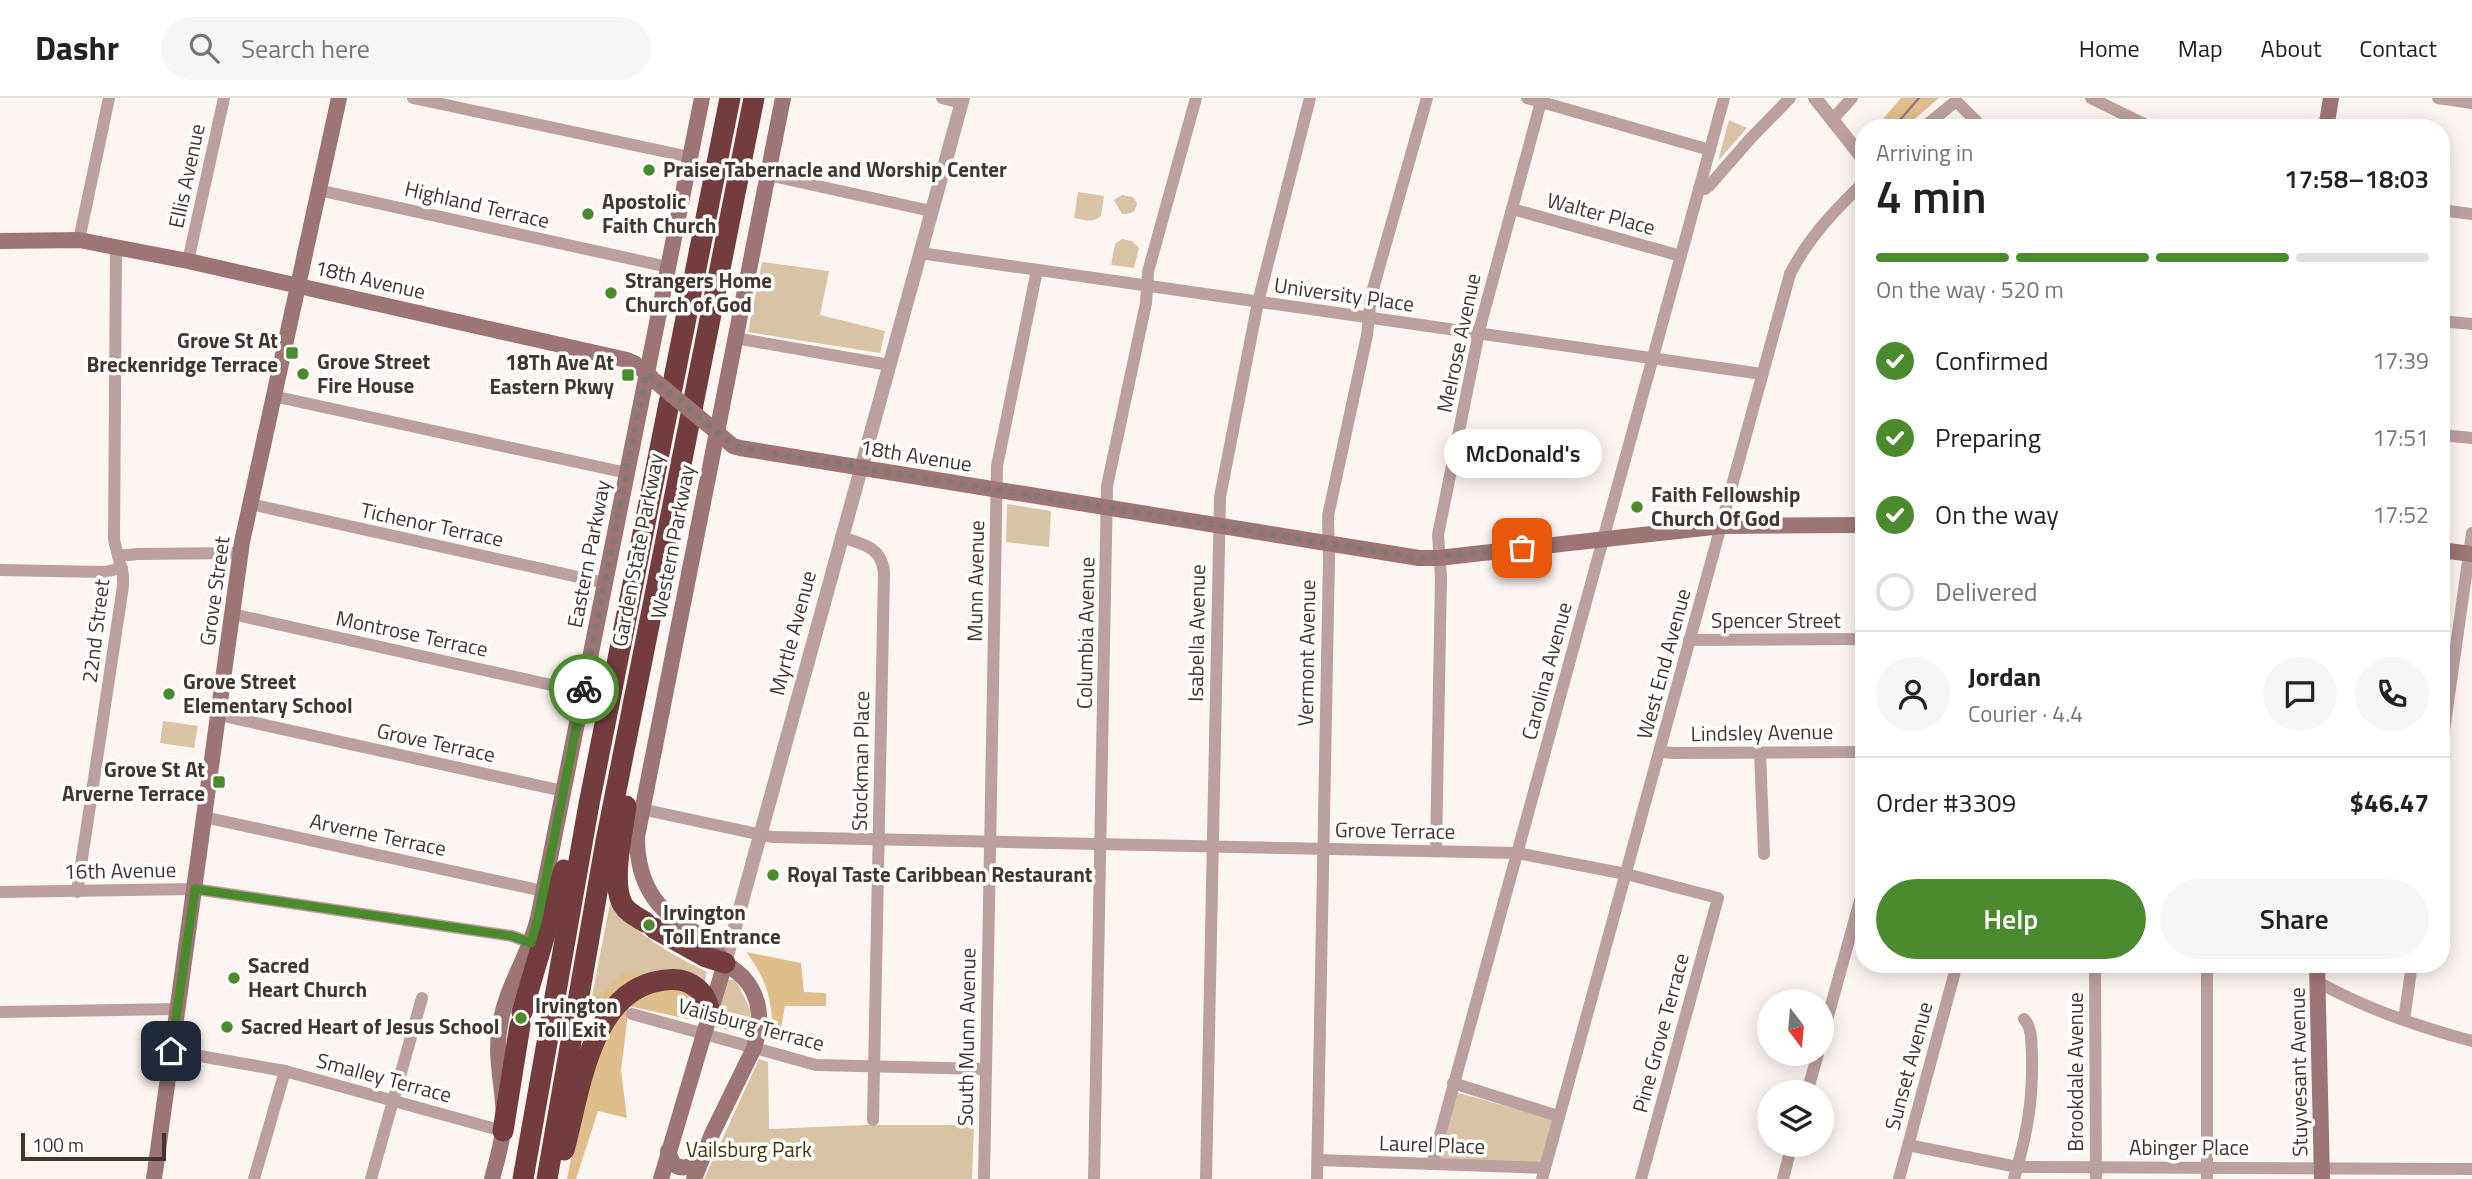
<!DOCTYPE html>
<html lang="en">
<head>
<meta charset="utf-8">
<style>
  :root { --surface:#fff; --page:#f6f6f6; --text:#222; --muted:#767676; --line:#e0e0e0; --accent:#4b8b2d }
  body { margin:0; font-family:"Titillium Web",sans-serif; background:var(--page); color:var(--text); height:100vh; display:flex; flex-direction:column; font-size:26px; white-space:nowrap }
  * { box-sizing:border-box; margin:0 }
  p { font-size:23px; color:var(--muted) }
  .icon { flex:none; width:38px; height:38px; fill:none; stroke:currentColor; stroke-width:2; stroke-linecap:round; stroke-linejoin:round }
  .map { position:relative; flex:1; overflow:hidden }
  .drawer { position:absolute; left:1855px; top:21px; width:595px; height:854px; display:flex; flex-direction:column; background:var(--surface); border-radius:28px; box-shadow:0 4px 18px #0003 }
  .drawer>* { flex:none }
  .needle { width:46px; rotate:164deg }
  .controls { position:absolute; left:1757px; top:891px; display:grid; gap:14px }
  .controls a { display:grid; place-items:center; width:77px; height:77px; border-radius:50%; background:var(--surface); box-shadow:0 4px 18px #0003; font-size:35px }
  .scale { position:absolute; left:21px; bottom:18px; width:145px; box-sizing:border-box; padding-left:7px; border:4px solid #433530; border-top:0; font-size:19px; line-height:24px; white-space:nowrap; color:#433530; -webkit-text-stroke:5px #fff; paint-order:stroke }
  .pin { position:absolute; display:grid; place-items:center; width:60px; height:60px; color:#fff; margin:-30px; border-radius:14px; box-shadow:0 4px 10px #0006 }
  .courier { position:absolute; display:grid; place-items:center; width:70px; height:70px; margin:-35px; border:5px solid #4b8b2d; border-radius:50%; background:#fff; color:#222; box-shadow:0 2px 9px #0007 }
  .bubble { position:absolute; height:49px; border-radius:24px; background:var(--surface); box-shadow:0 4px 18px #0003; font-size:23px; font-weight:600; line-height:49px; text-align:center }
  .overview em { font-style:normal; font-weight:600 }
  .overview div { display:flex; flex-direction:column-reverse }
  .overview { display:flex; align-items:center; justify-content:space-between; height:119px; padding:0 21px }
  h1 { font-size:46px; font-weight:600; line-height:52px }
  .bar { display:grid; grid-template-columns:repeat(4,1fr); gap:10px 7px; align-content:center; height:84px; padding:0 21px }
  .bar i { height:9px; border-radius:5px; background:var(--line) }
  .bar .on { background:var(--accent) }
  .bar p { grid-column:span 4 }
  .line { display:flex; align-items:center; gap:18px; padding:0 21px; border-top:2px solid var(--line) }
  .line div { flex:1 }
  .round { display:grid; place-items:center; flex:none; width:74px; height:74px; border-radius:37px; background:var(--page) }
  ol { padding:0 21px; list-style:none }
  li { display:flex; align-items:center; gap:21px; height:77px }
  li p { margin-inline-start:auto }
  li .icon { padding:7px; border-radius:50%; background:var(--accent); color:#fff; stroke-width:4 }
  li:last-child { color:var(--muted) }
  li i { width:38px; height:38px; border:4px solid var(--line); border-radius:50% }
  .cta { display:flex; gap:14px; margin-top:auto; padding:14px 21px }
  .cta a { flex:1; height:80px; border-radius:42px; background:var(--accent); color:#fff; font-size:28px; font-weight:600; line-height:80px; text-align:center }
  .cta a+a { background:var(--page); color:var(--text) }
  header { display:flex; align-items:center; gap:42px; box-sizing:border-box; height:98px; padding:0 35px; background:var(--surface); border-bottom:2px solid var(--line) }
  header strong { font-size:33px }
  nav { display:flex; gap:38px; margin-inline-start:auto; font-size:24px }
  .search { width:490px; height:63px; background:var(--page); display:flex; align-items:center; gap:18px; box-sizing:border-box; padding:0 24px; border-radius:38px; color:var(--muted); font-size:26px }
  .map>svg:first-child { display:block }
  .green { fill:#d8c3a5 }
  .forest { fill:#e0be8c }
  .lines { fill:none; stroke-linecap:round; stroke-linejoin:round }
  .stream { stroke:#9e707d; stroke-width:2.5 }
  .minor { stroke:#bc9f9f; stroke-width:12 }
  .tertiary { stroke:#bc9f9f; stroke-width:14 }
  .secondary { stroke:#9e7576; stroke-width:16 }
  .motorway { stroke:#733d40; stroke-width:21 }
  .secondary-bridge { stroke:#9e7576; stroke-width:16 }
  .done { stroke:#847874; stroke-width:7; stroke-dasharray:0 12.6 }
  .route { stroke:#4b8b2d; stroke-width:9 }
  .poi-dot { fill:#4b8b2d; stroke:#fff; stroke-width:2.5 }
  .labels { text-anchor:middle; stroke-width:7; stroke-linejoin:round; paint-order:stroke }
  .poi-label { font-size:21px; font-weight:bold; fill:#433530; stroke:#fff; text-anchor:start }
  .street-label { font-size:21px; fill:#433530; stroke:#fff }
  .park-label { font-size:21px; fill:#4b330a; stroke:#fff }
</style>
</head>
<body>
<header>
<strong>Dashr</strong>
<div class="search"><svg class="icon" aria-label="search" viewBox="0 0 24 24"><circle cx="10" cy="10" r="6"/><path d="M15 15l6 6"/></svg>Search here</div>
<nav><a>Home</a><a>Map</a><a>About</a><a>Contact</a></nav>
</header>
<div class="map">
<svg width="2472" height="1081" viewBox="0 0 2472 1081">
  <rect width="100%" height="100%" fill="#fcf5f2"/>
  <g class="green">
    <polygon points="1729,22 1747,30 1718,63"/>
    <path d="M1078,94L1104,98L1101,118C1093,125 1084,122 1074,120Z"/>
    <path d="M1122,97L1133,99L1137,105C1135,115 1131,116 1122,116L1114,102Z"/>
    <polygon points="1122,141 1132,143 1139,150 1134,170 1111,167 1115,146"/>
    <polygon points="762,164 829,173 820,217 885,233 880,255 748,234"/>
    <polygon points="1007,406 1051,413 1049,449 1006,444"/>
    <polygon points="163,623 198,628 194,650 160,645"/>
    <path d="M610,805C638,838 669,855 707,874L704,888L623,876L591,903Z"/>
    <polygon points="727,882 736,882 751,913 749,936 714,929"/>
    <polygon points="759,961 768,964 769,1031 866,1027 974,1027 972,1081 704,1081"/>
    <polygon points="1455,994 1556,1022 1543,1067 1435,1063"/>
  </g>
  <g class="forest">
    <polygon points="1901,0 1939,0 1904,30 1875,30"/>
    <path d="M746,854L801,865L804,894L826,895V908H785L780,935L773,934C771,899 767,882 746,854Z"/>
    <polygon points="662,875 704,888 696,923 629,908 621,972 627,1020 598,1013 576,1081 567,1081 585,989 602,940 591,903 622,876"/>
  </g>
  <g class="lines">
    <polyline class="stream" points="1893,30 1919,0"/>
    <g class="minor">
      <polyline points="413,0 690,59"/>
      <polyline points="942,0 961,5"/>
      <polyline points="1527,0 1710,52"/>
      <polyline points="2091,0 2152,30"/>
      <polyline points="2438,0 2472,5"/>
      <polyline points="1832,22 1852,0"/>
      <polyline points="1923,30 1956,3 1983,30"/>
      <polyline points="768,77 931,113"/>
      <polyline points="1699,90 1705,91 1709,88 1750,41 1790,0"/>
      <polyline points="318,92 668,169"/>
      <polyline points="1512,111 1681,158"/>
      <polyline points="2441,112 2472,116"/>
      <polyline points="79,142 109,0"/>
      <polyline points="920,155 1762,276"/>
      <polyline points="188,163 224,0"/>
      <polyline points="2441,223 2472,226"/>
      <polyline points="735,240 889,267"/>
      <polyline points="273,298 627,375"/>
      <polyline points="2441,337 2472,340"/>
      <polyline points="250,406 605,485"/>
      <path d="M841,439C863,446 882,449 884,475L873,1022"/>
      <polyline points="118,458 137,456 241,455"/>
      <polyline points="0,472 104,474 122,470"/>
      <polyline points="232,516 583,594"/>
      <polyline points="1689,542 1864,541"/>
      <polyline points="219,617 563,693"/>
      <polyline points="1660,654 1673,655 1864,654"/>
      <polyline points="1760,654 1764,756"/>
      <polyline points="2441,654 2472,435"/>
      <polyline points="641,711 772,739 1517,755 1626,776 1718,800 1641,1081"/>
      <polyline points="204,719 543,793"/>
      <polyline points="1436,753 1441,479 1438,437 1480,229 1542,0"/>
      <polyline points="0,794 195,791 512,838 531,845"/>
      <polyline points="77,794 123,488 123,477 114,442 116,149"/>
      <polyline points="2095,866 2096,1081"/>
      <path d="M2318,884C2366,911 2419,929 2472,943"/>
      <polyline points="0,914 178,911"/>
      <polyline points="632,916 816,967 986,971"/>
      <polyline points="2404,922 2412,866"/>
      <polyline points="1822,940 1864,788"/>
      <polyline points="171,953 285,973 503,1033"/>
      <polyline points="1453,985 1558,1018"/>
      <polyline points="1807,994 1818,956"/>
      <polyline points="1908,1047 2017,1069 2472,1071"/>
      <polyline points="1318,1062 1545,1070"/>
      <polyline points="1432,1066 1724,0"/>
      <polyline points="254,1081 285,973"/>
      <polyline points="371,1081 422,900"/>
      <polyline points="984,1081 997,368 1037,172"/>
      <polyline points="1094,1081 1107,388 1146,205 1148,174 1196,0"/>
      <polyline points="1206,1081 1220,399 1258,204 1310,0"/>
      <polyline points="1317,1081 1329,461 1328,418 1367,237 1371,198 1427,0"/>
      <path d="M1542,1081L1790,176C1808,140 1835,112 1864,84"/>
      <polyline points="1783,1081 1792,1046"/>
      <polyline points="1899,1081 1957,866"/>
      <path d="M2014,1081C2027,1035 2033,1005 2032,958C2031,945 2033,931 2024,921"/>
      <polyline points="2207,1081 2207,866"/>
    </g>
    <g class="tertiary">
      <polyline points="1815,0 1864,62"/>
      <polyline points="725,865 963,0"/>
    </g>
    <g class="secondary">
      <polyline points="2326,30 2331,0"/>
      <polyline points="0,143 79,142 188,163 627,262 634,265 651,279"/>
      <polyline points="707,326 733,348 740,350 1419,460 1438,460 1722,428 1864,427"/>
      <polyline points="2441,452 2472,456"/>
      <polyline points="2317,866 2322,1081"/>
      <path d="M668,1053L673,1066C685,1074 694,1067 704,1057"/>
      <polyline points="154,1081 242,444 339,0"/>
      <path d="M492,1081C497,1062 503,1043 504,1023C504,991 494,959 500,927C506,888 529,858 538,820L702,0"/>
      <polyline points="661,1081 725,865"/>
      <path d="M694,1081L712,1036L754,950C762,924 762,900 743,879C738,874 731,870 726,865C718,858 714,848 705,841C687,828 667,819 654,800C642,783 637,760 637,739L783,0"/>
    </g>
    <g class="motorway">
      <path d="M626,708C623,734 610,785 623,807C628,815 637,819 645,824"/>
      <polyline points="654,830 706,859 725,865"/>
      <polyline points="522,914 564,772"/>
      <polyline points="503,1033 520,927"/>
      <path d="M564,1052C579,998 589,900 654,884C662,882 671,881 680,882C698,886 708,899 710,916"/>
      <polyline points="523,1081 589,706 730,0"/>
      <polyline points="547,1081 606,743 754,0"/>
    </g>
    <polyline class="secondary-bridge" points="655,283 707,326"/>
  </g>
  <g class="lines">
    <polyline class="done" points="584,591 646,275 730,345 740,350 1419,460 1522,450"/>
    <polyline class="route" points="171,953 195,791 512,838 531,845 538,820 584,591"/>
  </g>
  <g class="poi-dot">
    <circle cx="649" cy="72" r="7"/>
    <circle cx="588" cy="116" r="7"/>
    <circle cx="611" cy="195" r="7"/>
    <rect x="285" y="248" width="14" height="14" rx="3.5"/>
    <circle cx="303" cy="276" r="7"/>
    <rect x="621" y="270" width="14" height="14" rx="3.5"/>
    <circle cx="1637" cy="409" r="7"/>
    <circle cx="169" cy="596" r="7"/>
    <rect x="212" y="677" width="14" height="14" rx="3.5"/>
    <circle cx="773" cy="777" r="7"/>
    <circle cx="649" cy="827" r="7"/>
    <circle cx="234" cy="880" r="7"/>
    <circle cx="521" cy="920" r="7"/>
    <circle cx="227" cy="929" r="7"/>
  </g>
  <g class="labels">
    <g class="poi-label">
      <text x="663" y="79">Praise Tabernacle and Worship Center</text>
      <text x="602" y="111">Apostolic<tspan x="602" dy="24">Faith Church</tspan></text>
      <text x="625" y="190">Strangers Home<tspan x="625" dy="24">Church of God</tspan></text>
      <text x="278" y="250" text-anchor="end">Grove St At<tspan x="278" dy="24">Breckenridge Terrace</tspan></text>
      <text x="317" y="271">Grove Street<tspan x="317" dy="24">Fire House</tspan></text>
      <text x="614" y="272" text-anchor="end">18Th Ave At<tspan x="614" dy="24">Eastern Pkwy</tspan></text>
      <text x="1651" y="404">Faith Fellowship<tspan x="1651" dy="24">Church Of God</tspan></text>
      <text x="183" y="591">Grove Street<tspan x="183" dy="24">Elementary School</tspan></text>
      <text x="205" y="679" text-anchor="end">Grove St At<tspan x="205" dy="24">Arverne Terrace</tspan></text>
      <text x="787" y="784">Royal Taste Caribbean Restaurant</text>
      <text x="663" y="822">Irvington<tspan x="663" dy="24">Toll Entrance</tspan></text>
      <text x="248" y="875">Sacred<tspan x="248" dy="24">Heart Church</tspan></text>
      <text x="535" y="915">Irvington<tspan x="535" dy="24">Toll Exit</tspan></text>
      <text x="241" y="936">Sacred Heart of Jesus School</text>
    </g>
    <g class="street-label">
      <text transform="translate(187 78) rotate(-78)" y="7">Ellis Avenue</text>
      <text transform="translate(477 107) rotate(13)" y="7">Highland Terrace</text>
      <text transform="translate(1601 116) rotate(15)" y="7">Walter Place</text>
      <text transform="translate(370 182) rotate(13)" y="7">18th Avenue</text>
      <text transform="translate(1344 197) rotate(8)" y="7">University Place</text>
      <text transform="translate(1459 245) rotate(-78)" y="7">Melrose Avenue</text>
      <text transform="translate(916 358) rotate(9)" y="7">18th Avenue</text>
      <text transform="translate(432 427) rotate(12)" y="7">Tichenor Terrace</text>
      <text transform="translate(673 444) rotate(-79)" y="7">Western Parkway</text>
      <text transform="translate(638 452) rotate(-79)" y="7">Garden State Parkway</text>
      <text transform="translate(589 456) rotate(-79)" y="7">Eastern Parkway</text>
      <text transform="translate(976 483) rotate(-89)" y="7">Munn Avenue</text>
      <text transform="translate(215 493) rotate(-82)" y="7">Grove Street</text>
      <text x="1776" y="530">Spencer Street</text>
      <text transform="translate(96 533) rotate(-83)" y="7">22nd Street</text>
      <text transform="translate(793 535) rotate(-75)" y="7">Myrtle Avenue</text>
      <text transform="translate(1086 535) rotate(-89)" y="7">Columbia Avenue</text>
      <text transform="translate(1197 535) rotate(-89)" y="7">Isabella Avenue</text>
      <text transform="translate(412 536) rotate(12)" y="7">Montrose Terrace</text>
      <text transform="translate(1307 555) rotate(-89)" y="7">Vermont Avenue</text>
      <text transform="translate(1664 566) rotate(-75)" y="7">West End Avenue</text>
      <text transform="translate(1547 573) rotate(-75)" y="7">Carolina Avenue</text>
      <text transform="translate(1762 635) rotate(-1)" y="7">Lindsley Avenue</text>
      <text transform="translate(436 645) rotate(12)" y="7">Grove Terrace</text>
      <text transform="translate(861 663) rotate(-89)" y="7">Stockman Place</text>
      <text transform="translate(1395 733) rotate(1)" y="7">Grove Terrace</text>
      <text transform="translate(378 737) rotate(12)" y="7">Arverne Terrace</text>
      <text transform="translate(120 773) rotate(-1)" y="7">16th Avenue</text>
      <text transform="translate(751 927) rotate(15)" y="7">Vailsburg Terrace</text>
      <text transform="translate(1661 935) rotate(-75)" y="7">Pine Grove Terrace</text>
      <text transform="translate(967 939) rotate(-89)" y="7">South Munn Avenue</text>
      <text transform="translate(1909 968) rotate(-75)" y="7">Sunset Avenue</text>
      <text transform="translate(2076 974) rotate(-90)" y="7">Brookdale Avenue</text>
      <text transform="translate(2299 974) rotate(-91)" y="7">Stuyvesant Avenue</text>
      <text transform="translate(384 980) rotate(15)" y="7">Smalley Terrace</text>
      <text transform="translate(1432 1047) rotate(2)" y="7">Laurel Place</text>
      <text x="2189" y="1057">Abinger Place</text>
    </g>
    <g class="park-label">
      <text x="749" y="1059">Vailsburg Park</text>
    </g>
  </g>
</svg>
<div class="controls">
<a><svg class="needle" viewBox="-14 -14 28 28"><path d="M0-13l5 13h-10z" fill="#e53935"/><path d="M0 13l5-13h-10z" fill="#767676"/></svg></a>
<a><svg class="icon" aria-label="layers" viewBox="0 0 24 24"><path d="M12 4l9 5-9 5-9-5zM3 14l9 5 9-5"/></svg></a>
</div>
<div class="scale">100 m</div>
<div class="pin" style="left:1522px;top:450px;background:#ea580c"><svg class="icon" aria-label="bag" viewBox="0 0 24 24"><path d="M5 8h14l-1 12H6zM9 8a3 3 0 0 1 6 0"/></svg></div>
<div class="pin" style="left:171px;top:953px;background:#1f2937"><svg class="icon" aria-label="home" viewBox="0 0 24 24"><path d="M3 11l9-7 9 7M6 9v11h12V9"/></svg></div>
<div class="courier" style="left:584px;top:591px"><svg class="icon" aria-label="bike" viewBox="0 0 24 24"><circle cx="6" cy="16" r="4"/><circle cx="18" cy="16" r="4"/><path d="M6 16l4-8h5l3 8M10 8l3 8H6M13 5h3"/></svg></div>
<div class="bubble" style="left:1444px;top:331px;width:158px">McDonald's</div>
<section class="drawer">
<div class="overview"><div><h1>4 min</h1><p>Arriving in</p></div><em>17:58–18:03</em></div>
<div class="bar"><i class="on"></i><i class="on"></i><i class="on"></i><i></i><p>On the way · 520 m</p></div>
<ol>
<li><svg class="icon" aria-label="check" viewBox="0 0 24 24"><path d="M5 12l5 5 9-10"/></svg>Confirmed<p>17:39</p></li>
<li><svg class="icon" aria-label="check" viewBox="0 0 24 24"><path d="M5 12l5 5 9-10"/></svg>Preparing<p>17:51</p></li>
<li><svg class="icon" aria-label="check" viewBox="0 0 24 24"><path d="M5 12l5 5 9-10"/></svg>On the way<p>17:52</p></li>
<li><i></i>Delivered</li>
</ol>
<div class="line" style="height:126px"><a class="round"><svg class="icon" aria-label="person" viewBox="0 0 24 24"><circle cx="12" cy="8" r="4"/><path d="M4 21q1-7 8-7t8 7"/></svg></a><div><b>Jordan</b><p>Courier · 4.4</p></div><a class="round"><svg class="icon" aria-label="chat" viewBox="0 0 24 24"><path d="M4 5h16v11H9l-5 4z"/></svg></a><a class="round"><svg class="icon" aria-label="phone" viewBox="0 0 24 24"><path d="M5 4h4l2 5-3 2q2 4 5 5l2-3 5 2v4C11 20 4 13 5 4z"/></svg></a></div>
<div class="line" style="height:91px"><div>Order #3309</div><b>$46.47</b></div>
<div class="cta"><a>Help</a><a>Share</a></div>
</section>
</div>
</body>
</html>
